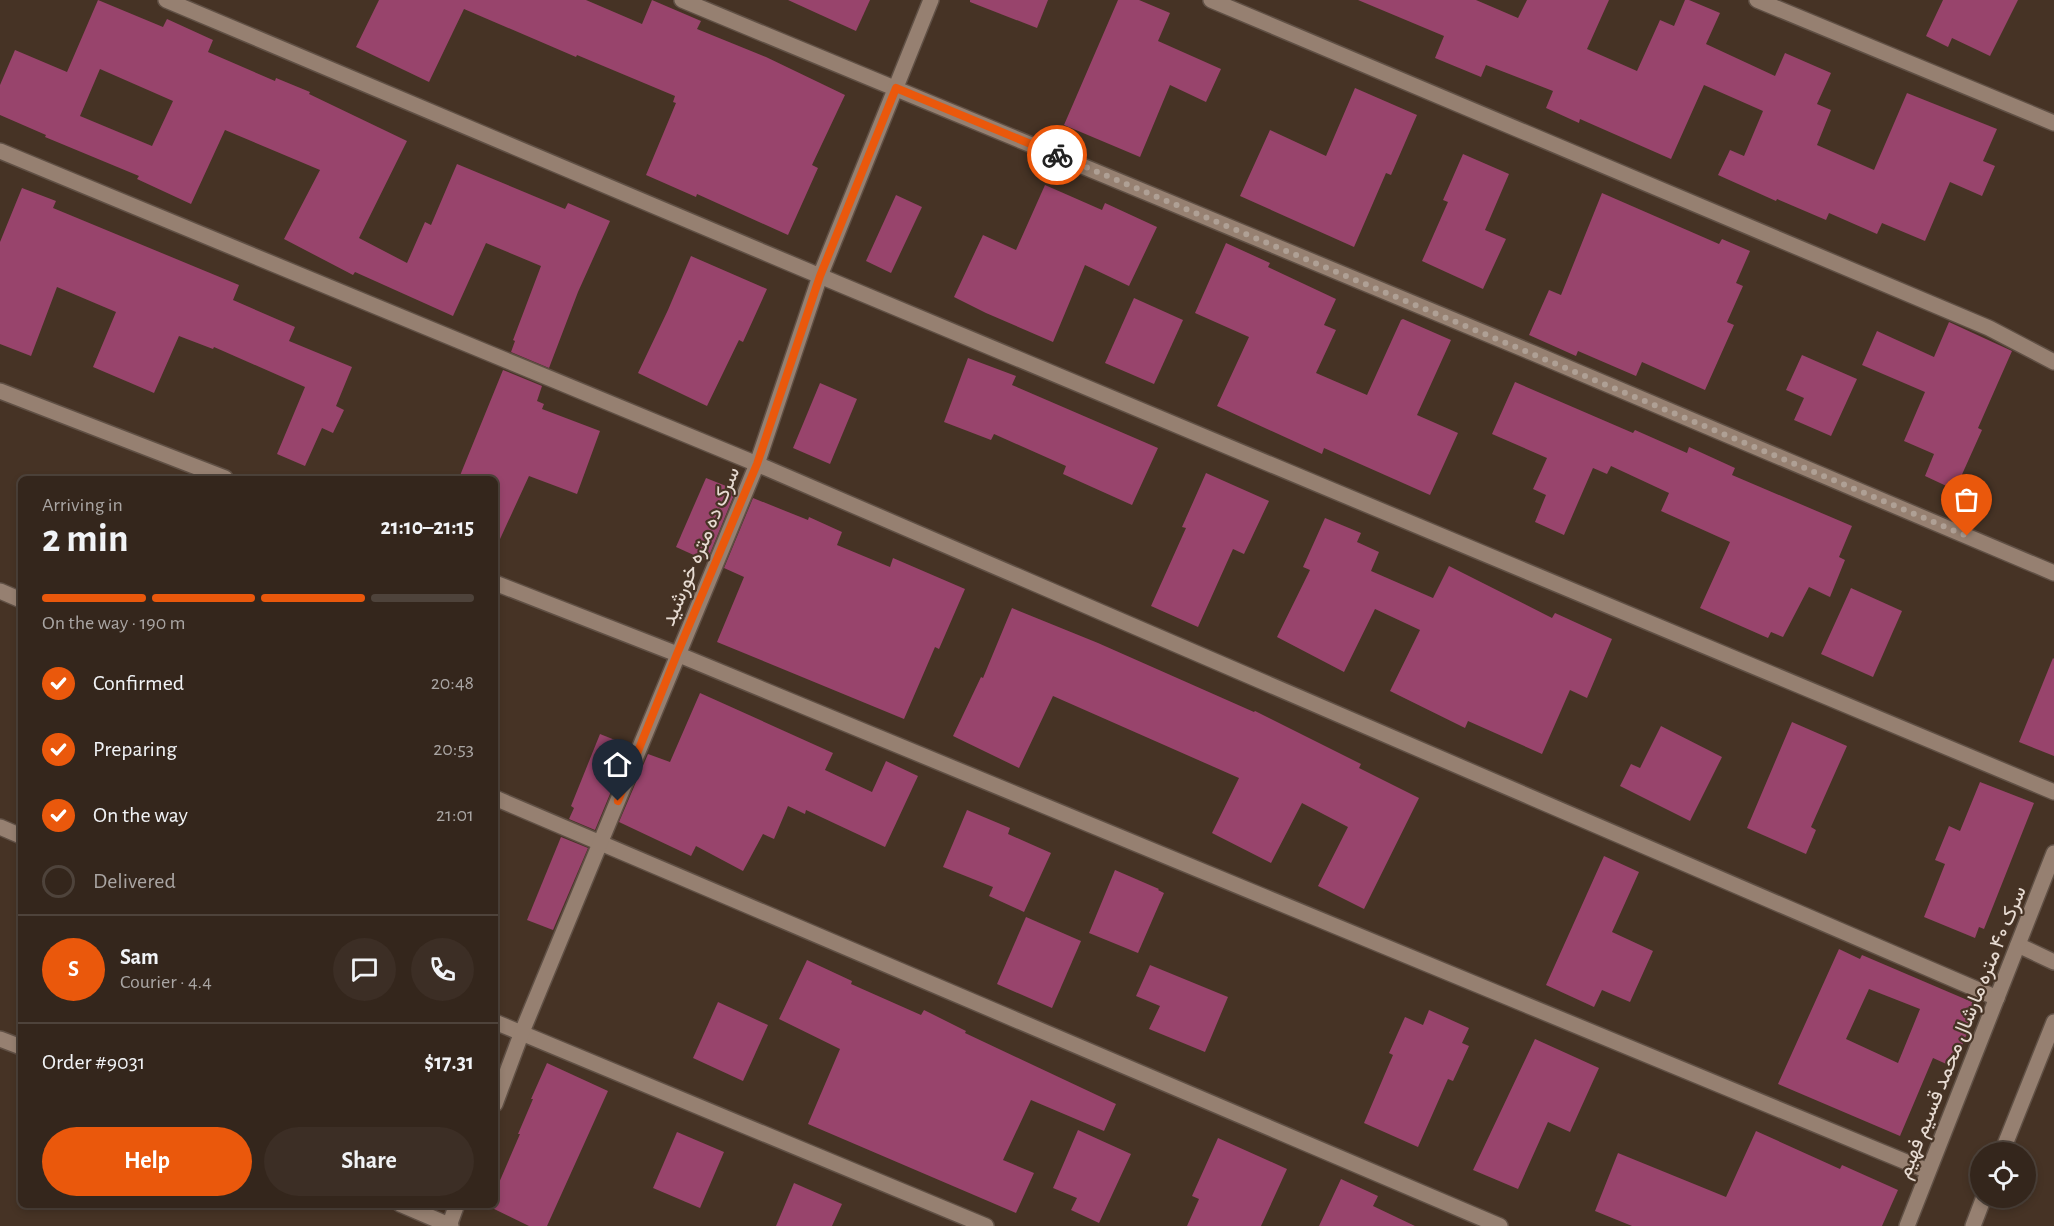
<!DOCTYPE html>
<html lang="en">
<head>
<meta charset="utf-8">
<style>
  :root { --surface:#34261c; --page:#3c2e25; --text:#f1f3f6; --muted:#a9a5a3; --line:#4e433b; --accent:#ea580c }
  body { margin:0; font-family:"Alegreya Sans",Vazirmatn,sans-serif; background:var(--page); color:var(--text); height:100vh; display:flex; flex-direction:column; font-size:22px; white-space:nowrap }
  * { box-sizing:border-box; margin:0 }
  p { font-size:20px; color:var(--muted) }
  .icon { flex:none; width:33px; height:33px; fill:none; stroke:currentColor; stroke-width:2; stroke-linecap:round; stroke-linejoin:round }
  .map { position:relative; flex:1; overflow:hidden }
  .sheet { position:absolute; left:18px; top:476px; width:480px; height:732px; display:flex; flex-direction:column; background:var(--surface); border-radius:9px; box-shadow:0 3px 9px #0003,0 0 0 2px var(--line) }
  .sheet>* { flex:none }
  .buttons { position:absolute; left:1970px; top:1142px; display:grid; gap:12px }
  .buttons a { display:grid; place-items:center; width:66px; height:66px; border-radius:50%; background:var(--surface); box-shadow:0 3px 9px #0003,0 0 0 2px var(--line); font-size:30px }
  .pin { position:absolute; display:grid; place-items:center; width:51px; height:51px; color:#fff; margin:-62px -26px; border-radius:50% 50% 50% 0; rotate:-45deg; box-shadow:0 0 6px #0007 }
  .pin .icon { rotate:45deg }
  .courier { position:absolute; display:grid; place-items:center; width:60px; height:60px; margin:-30px; border:4px solid #ea580c; border-radius:50%; background:#fff; color:#222; box-shadow:0 2px 8px #0007 }
  .overview em { font-style:normal; font-weight:700 }
  .overview div { display:flex; flex-direction:column-reverse }
  .overview { display:flex; align-items:center; justify-content:space-between; height:102px; padding:0 24px }
  h1 { font-size:39px; font-weight:700; line-height:45px }
  .bar { display:grid; grid-template-columns:repeat(4,1fr); gap:9px 6px; align-content:center; height:72px; padding:0 24px }
  .bar i { height:8px; border-radius:4px; background:var(--line) }
  .bar .selected { background:var(--accent) }
  .bar p { grid-column:span 4 }
  .line { display:flex; align-items:center; gap:15px; padding:0 24px; border-top:2px solid var(--line) }
  .line div { flex:1 }
  .round { display:grid; place-items:center; flex:none; width:63px; height:63px; border-radius:32px; background:var(--page) }
  ol { padding:0 24px; list-style:none }
  li { display:flex; align-items:center; gap:18px; height:66px }
  li p { margin-inline-start:auto }
  li .icon { padding:6px; border-radius:50%; background:var(--accent); color:#fff; stroke-width:4 }
  li:last-child { color:var(--muted) }
  li i { width:33px; height:33px; border:3px solid var(--line); border-radius:50% }
  .button { display:flex; gap:12px; margin-top:auto; padding:12px 24px }
  .button a { flex:1; height:69px; border-radius:36px; background:var(--accent); color:#fff; font-size:24px; font-weight:700; line-height:69px; text-align:center }
  .button a+a { background:var(--page); color:var(--text) }
  .map>svg:first-child { display:block }
  .building { fill:#98446c; fill-rule:evenodd }
  .lines { fill:none; stroke-linecap:round; stroke-linejoin:round }
  .street-casing { stroke:#605045; stroke-width:18 }
  .secondary-casing { stroke:#605045; stroke-width:18 }
  .street { stroke:#968071; stroke-width:15 }
  .secondary { stroke:#968071; stroke-width:15 }
  .done { stroke:#afa095; stroke-width:6; stroke-dasharray:0 10.8 }
  .route { stroke:#ea580c; stroke-width:8 }
  .labels { text-anchor:middle; stroke-width:4.5; stroke-linejoin:round; paint-order:stroke }
  .street-label { font-size:21px; fill:#e7dbd2; stroke:#463325 }
</style>
</head>
<body>
<div class="map">
<svg width="2054" height="1226" viewBox="0 0 2054 1226">
  <rect width="100%" height="100%" fill="#463325"/>
  <g class="building">
    <path d="M98,0L163,27L167,19L213,40L208,52L275,81L276,78L310,92L309,94L407,141L359,238L407,263L425,222L431,225L457,164L565,209L568,203L610,221L578,292L549,368L511,352L515,341L513,340L541,266L486,243L453,316L355,272L353,275L284,239L320,170L225,130L191,204L137,179L139,176L45,137L46,135L0,115V85L15,50L67,72ZM100,69L173,101L152,146L80,116Z"/>
    <polygon points="379,0 586,0 642,24 652,0 701,21 697,29 766,57 845,95 812,165 818,168 788,235 697,194 696,197 646,175 676,103 673,102 675,96 577,55 576,57 464,9 429,82 356,47"/>
    <polygon points="788,0 870,0 856,31"/>
    <polygon points="970,0 1048,0 1037,28 970,2"/>
    <polygon points="1118,0 1139,0 1170,13 1158,41 1221,69 1206,102 1170,85 1140,157 1064,125"/>
    <polygon points="1358,0 1476,0 1518,18 1527,0 1609,0 1587,49 1637,71 1660,20 1674,26 1685,0 1689,0 1720,13 1706,44 1775,76 1785,53 1831,73 1817,104 1831,110 1817,145 1874,170 1907,93 1997,129 1983,161 1995,166 1982,196 1950,182 1925,241 1882,223 1877,234 1829,213 1826,220 1777,199 1776,201 1718,175 1730,150 1744,156 1763,111 1704,85 1671,159 1580,119 1579,123 1546,108 1553,91 1486,65 1481,77 1435,58 1444,36"/>
    <polygon points="1943,0 2018,0 1990,56 1952,38 1948,47 1926,36"/>
    <polygon points="1355,88 1417,115 1391,175 1386,173 1354,247 1240,196 1270,130 1326,156"/>
    <polygon points="1463,154 1509,174 1485,230 1506,239 1483,289 1422,261 1448,202 1443,200"/>
    <polygon points="1045,185 1102,210 1105,203 1157,227 1129,286 1085,265 1053,342 986,313 954,297 983,235 1016,250"/>
    <polygon points="22,188 56,201 53,208 239,285 233,300 295,327 289,341 352,367 336,406 344,410 333,433 322,428 305,466 277,454 305,387 214,347 213,349 179,336 154,393 93,367 116,312 57,287 31,356 0,344 0,242"/>
    <polygon points="1602,193 1719,244 1722,239 1750,251 1736,283 1743,286 1727,322 1734,325 1705,390 1642,362 1636,376 1578,351 1576,356 1529,335 1549,290 1561,295"/>
    <polygon points="896,195 922,207 891,273 866,261"/>
    <polygon points="1226,243 1270,263 1268,267 1336,299 1324,325 1336,330 1316,373 1367,395 1401,320 1403,319 1451,340 1417,415 1458,433 1430,495 1324,448 1322,454 1217,406 1249,337 1195,313"/>
    <polygon points="691,256 767,289 743,342 739,340 707,406 638,373 668,310"/>
    <polygon points="1134,298 1183,320 1154,384 1105,363"/>
    <polygon points="1949,322 2012,351 1978,428 1982,430 1955,490 1925,476 1934,454 1904,441 1925,392 1862,365 1877,331 1934,357"/>
    <polygon points="1802,355 1857,379 1831,436 1794,420 1804,398 1786,390"/>
    <polygon points="968,358 1016,376 1012,385 1158,448 1132,505 1063,474 1066,466 994,434 991,440 944,422"/>
    <polygon points="503,370 542,386 537,401 544,404 542,409 600,431 577,494 529,476 495,550 495,478 459,478"/>
    <polygon points="1515,382 1633,433 1635,430 1687,453 1689,447 1735,468 1732,475 1852,526 1839,557 1845,560 1830,597 1809,587 1783,637 1771,632 1768,638 1700,608 1730,542 1661,511 1669,493 1611,466 1607,474 1593,468 1564,535 1535,522 1546,495 1533,489 1547,458 1492,434"/>
    <polygon points="820,383 857,399 830,464 793,448"/>
    <polygon points="1206,473 1269,501 1244,554 1233,549 1198,627 1151,606 1186,528 1182,527"/>
    <polygon points="706,478 736,490 707,561 676,547"/>
    <polygon points="753,498 808,520 809,517 842,532 837,545 890,567 893,558 965,589 939,649 935,647 904,719 717,642 744,577 724,568"/>
    <polygon points="1325,518 1361,533 1357,542 1379,552 1371,571 1433,598 1449,566 1552,618 1555,613 1612,639 1587,698 1570,690 1542,754 1468,721 1465,728 1390,691 1420,630 1375,609 1344,672 1277,637 1310,570 1303,567"/>
    <polygon points="1851,588 1902,611 1873,677 1821,654"/>
    <polygon points="1012,608 1098,643 1254,712 1255,711 1361,764 1359,768 1419,798 1364,909 1318,886 1348,827 1302,803 1271,863 1212,833 1239,778 1053,696 1019,768 953,736 981,677 983,678"/>
    <polygon points="2053,658 2054,659 2054,756 2019,742"/>
    <polygon points="700,693 833,753 825,770 872,792 886,761 918,776 885,847 806,810 805,814 788,806 774,839 763,834 743,871 696,846 691,856 619,822 648,754 670,762"/>
    <polygon points="1792,722 1847,746 1811,827 1816,830 1806,854 1747,828"/>
    <polygon points="1661,726 1722,757 1690,821 1620,786 1631,764 1640,768"/>
    <polygon points="600,734 630,746 595,830 569,819 574,808 571,806"/>
    <polygon points="1980,782 2034,803 1984,929 1979,927 1975,938 1924,917 1945,864 1935,860 1949,826 1960,831"/>
    <polygon points="967,810 1010,828 1008,834 1051,853 1024,912 989,896 993,887 943,867"/>
    <polygon points="561,837 588,848 553,930 527,920"/>
    <polygon points="1604,856 1639,872 1612,932 1653,951 1630,1002 1602,990 1594,1007 1546,985"/>
    <polygon points="1115,870 1159,889 1158,890 1164,893 1138,953 1089,933"/>
    <polygon points="1026,917 1081,941 1052,1008 997,984"/>
    <path d="M1839,949L1860,959L1862,955L1979,1005L1953,1067L1933,1058L1900,1136L1778,1084ZM1869,989L1920,1009L1898,1063L1846,1039Z"/>
    <polygon points="807,960 852,981 851,984 921,1015 924,1010 966,1031 965,1033 1116,1104 1104,1131 1031,1100 1003,1160 1034,1173 1016,1213 808,1124 840,1049 779,1019"/>
    <polygon points="1150,965 1228,997 1205,1052 1149,1029 1160,1006 1136,996"/>
    <polygon points="718,1002 768,1025 743,1081 693,1058"/>
    <polygon points="1429,1010 1469,1028 1462,1043 1469,1046 1453,1081 1448,1079 1418,1147 1364,1123 1393,1055 1389,1053 1405,1017 1423,1025"/>
    <polygon points="1535,1039 1599,1068 1570,1132 1548,1122 1518,1189 1473,1170"/>
    <polygon points="547,1063 608,1091 547,1226 529,1226 488,1206 489,1204 495,1204 495,1192 520,1134 518,1134 533,1099 531,1099"/>
    <polygon points="1078,1130 1131,1154 1099,1223 1071,1210 1077,1198 1053,1188"/>
    <polygon points="1756,1131 1840,1169 1842,1165 1898,1190 1882,1226 1632,1226 1595,1211 1618,1153 1726,1197"/>
    <polygon points="677,1132 724,1152 700,1208 653,1188"/>
    <polygon points="1218,1138 1287,1169 1261,1226 1187,1226 1199,1199 1192,1196"/>
    <polygon points="1341,1179 1378,1196 1373,1206 1415,1226 1319,1226"/>
    <polygon points="794,1183 842,1204 832,1226 776,1226"/>
  </g>
  <g class="lines">
    <defs>
      <g id="street">
        <polyline points="166,0 820,276 2054,792"/>
        <polyline points="682,0 1533,353 2054,573"/>
        <polyline points="1211,0 1989,328 2054,362"/>
        <polyline points="1757,0 2054,123"/>
        <polyline points="0,151 757,464 1997,998"/>
        <polyline points="0,391 225,478"/>
        <polyline points="495,583 677,654 1928,1171"/>
        <polyline points="0,591 21,600"/>
        <polyline points="495,798 1500,1226"/>
        <polyline points="0,827 21,836"/>
        <polyline points="2018,945 2054,962"/>
        <polyline points="495,1022 986,1226"/>
        <polyline points="0,1039 21,1047"/>
        <polyline points="495,1104 522,1032 757,464 820,276 931,0"/>
        <polyline points="400,1204 451,1226"/>
        <polyline points="449,1226 457,1204"/>
      </g>
      <g id="secondary">
        <polyline points="2002,1152 2054,1022"/>
        <polyline points="1907,1226 2054,853"/>
        <polyline points="1973,1226 1984,1197"/>
      </g>
    </defs>
    <use href="#street" class="street-casing"/>
    <use href="#secondary" class="secondary-casing"/>
    <use href="#street" class="street"/>
    <use href="#secondary" class="secondary"/>
  </g>
  <g class="lines">
    <polyline class="done" points="1057,155 1967,536"/>
    <polyline class="route" points="618,801 677,654 757,464 820,276 896,88 1057,155"/>
  </g>
  <g class="labels">
    <g class="street-label">
      <text transform="translate(700 546) rotate(-67)" y="7">سرک ده متره خورشید</text>
      <text transform="translate(1961 1032) rotate(-68)" y="7">سرک ۴۰ متره مارشال محمد قسیم فهیم</text>
    </g>
  </g>
</svg>
<div class="buttons">
<a><svg class="icon" aria-label="locate" viewBox="0 0 24 24"><circle cx="12" cy="12" r="6"/><path d="M12 2v4M12 18v4M2 12h4M18 12h4"/></svg></a>
</div>
<div class="pin" style="left:1967px;top:536px;background:#ea580c"><svg class="icon" aria-label="bag" viewBox="0 0 24 24"><path d="M5 8h14l-1 12H6zM9 8a3 3 0 0 1 6 0"/></svg></div>
<div class="pin" style="left:618px;top:801px;background:#1f2937"><svg class="icon" aria-label="home" viewBox="0 0 24 24"><path d="M3 11l9-7 9 7M6 9v11h12V9"/></svg></div>
<div class="courier" style="left:1057px;top:155px"><svg class="icon" aria-label="bike" viewBox="0 0 24 24"><circle cx="6" cy="16" r="4"/><circle cx="18" cy="16" r="4"/><path d="M6 16l4-8h5l3 8M10 8l3 8H6M13 5h3"/></svg></div>
<section class="sheet">
<div class="overview"><div><h1>2 min</h1><p>Arriving in</p></div><em>21:10–21:15</em></div>
<div class="bar"><i class="selected"></i><i class="selected"></i><i class="selected"></i><i></i><p>On the way · 190 m</p></div>
<ol>
<li><svg class="icon" aria-label="check" viewBox="0 0 24 24"><path d="M5 12l5 5 9-10"/></svg>Confirmed<p>20:48</p></li>
<li><svg class="icon" aria-label="check" viewBox="0 0 24 24"><path d="M5 12l5 5 9-10"/></svg>Preparing<p>20:53</p></li>
<li><svg class="icon" aria-label="check" viewBox="0 0 24 24"><path d="M5 12l5 5 9-10"/></svg>On the way<p>21:01</p></li>
<li><i></i>Delivered</li>
</ol>
<div class="line" style="height:108px"><b class="round" style="background:var(--accent);color:#fff">S</b><div><b>Sam</b><p>Courier · 4.4</p></div><a class="round"><svg class="icon" aria-label="chat" viewBox="0 0 24 24"><path d="M4 5h16v11H9l-5 4z"/></svg></a><a class="round"><svg class="icon" aria-label="phone" viewBox="0 0 24 24"><path d="M5 4h4l2 5-3 2q2 4 5 5l2-3 5 2v4C11 20 4 13 5 4z"/></svg></a></div>
<div class="line" style="height:78px"><div>Order #9031</div><b>$17.31</b></div>
<div class="button"><a>Help</a><a>Share</a></div>
</section>
</div>
</body>
</html>
